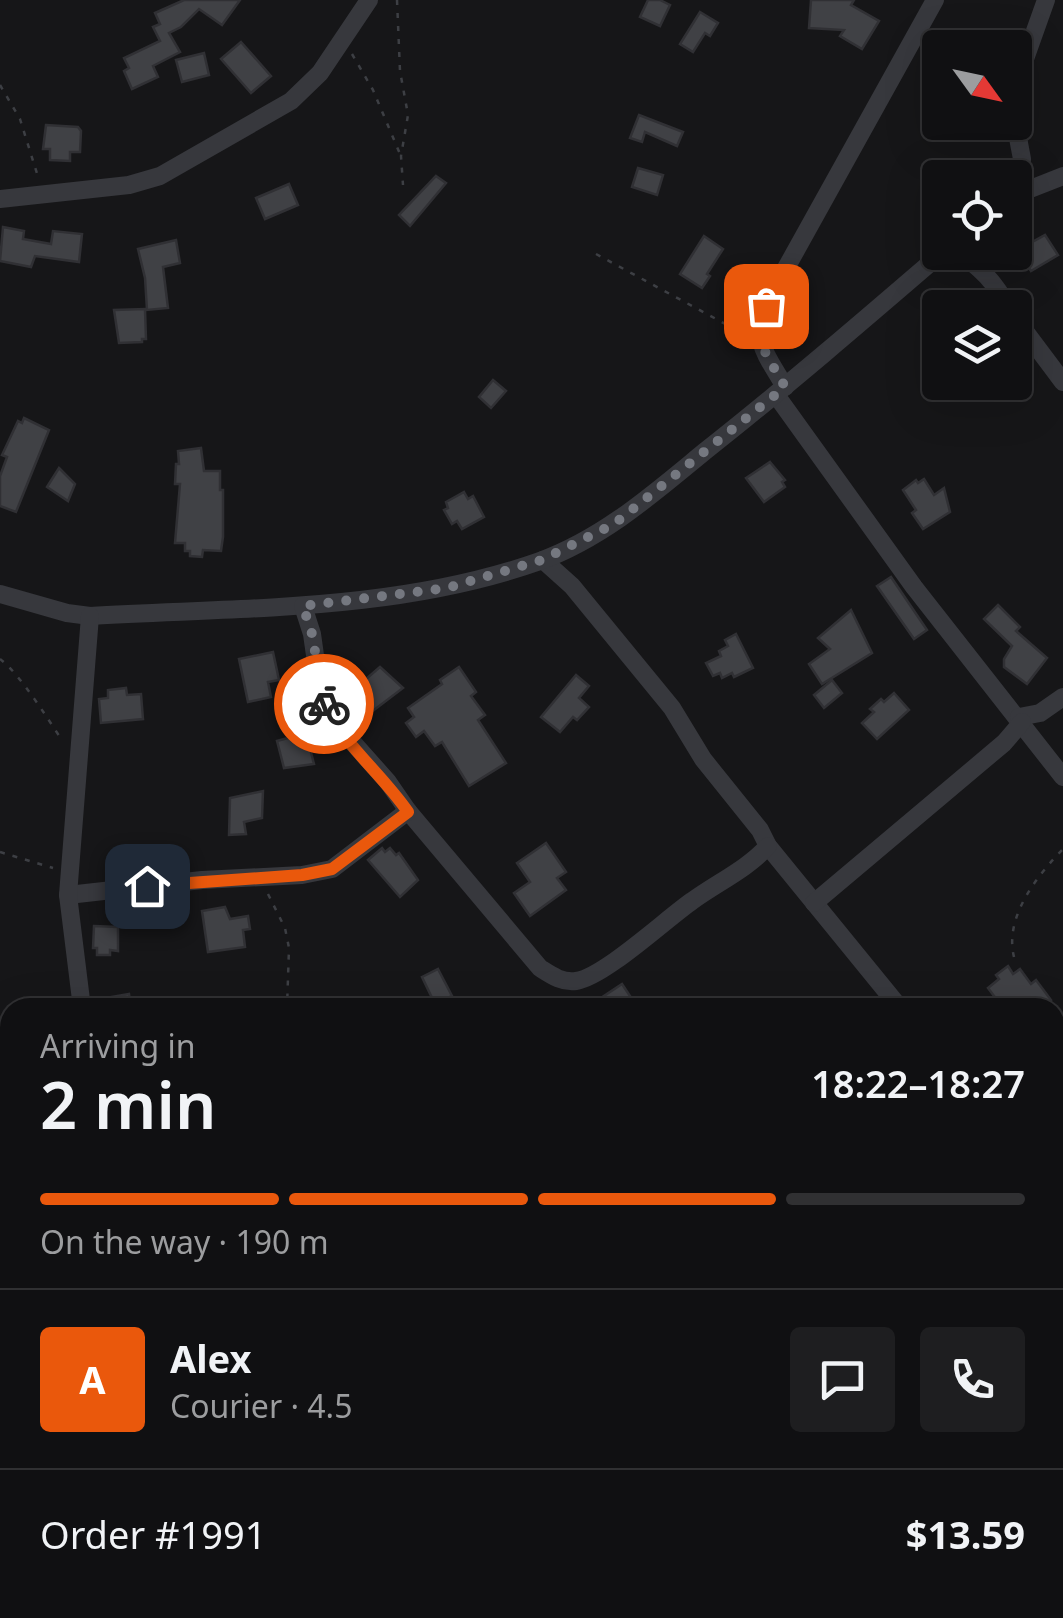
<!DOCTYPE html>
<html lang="en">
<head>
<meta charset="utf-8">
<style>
  :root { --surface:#101012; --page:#1e1e20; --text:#f1f3f6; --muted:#9c9d9f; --line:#303032; --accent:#ea580c }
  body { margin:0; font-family:"Noto Sans",sans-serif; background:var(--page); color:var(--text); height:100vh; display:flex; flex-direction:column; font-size:38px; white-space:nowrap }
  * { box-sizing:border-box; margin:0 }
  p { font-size:32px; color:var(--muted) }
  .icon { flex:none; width:55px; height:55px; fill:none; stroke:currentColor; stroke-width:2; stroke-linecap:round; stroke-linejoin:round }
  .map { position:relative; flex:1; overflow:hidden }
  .side { position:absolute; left:0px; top:998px; width:1065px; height:622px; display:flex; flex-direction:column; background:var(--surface); border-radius:30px 30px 0 0; box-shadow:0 10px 40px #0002,0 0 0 2px var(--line) }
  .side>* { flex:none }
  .needle { width:65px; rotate:123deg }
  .controls { position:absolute; left:922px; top:30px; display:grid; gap:20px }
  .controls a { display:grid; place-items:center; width:110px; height:110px; border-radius:10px; background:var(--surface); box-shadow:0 10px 40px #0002,0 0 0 2px var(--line); font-size:50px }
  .pin { position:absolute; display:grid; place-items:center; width:85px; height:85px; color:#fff; margin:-42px; border-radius:20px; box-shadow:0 5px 15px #0006 }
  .courier { position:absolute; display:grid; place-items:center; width:100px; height:100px; margin:-50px; border:8px solid #ea580c; border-radius:50%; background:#fff; color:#222; box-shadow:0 2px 12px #0007 }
  .head em { font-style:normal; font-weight:600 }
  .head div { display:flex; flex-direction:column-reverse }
  .head { display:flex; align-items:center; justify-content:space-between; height:170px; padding:0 40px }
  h1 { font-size:65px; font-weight:600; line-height:75px }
  .bar { display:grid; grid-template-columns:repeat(4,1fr); gap:15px 10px; align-content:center; height:120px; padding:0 40px }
  .bar i { height:12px; border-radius:8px; background:var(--line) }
  .bar .active { background:var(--accent) }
  .bar p { grid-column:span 4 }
  .line { display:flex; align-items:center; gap:25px; padding:0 40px; border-top:2px solid var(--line) }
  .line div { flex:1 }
  .round { display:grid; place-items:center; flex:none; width:105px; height:105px; border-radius:10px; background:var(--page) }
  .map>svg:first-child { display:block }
  .building { fill:#404145; stroke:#303034; stroke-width:2.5 }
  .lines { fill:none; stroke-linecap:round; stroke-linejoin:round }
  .path { stroke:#3d3f44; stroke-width:2.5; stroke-dasharray:5 8; stroke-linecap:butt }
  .minor { stroke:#37383d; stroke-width:18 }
  .done { stroke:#757880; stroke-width:10; stroke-dasharray:0 18 }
  .route { stroke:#ea580c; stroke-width:12 }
</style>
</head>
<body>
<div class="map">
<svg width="1063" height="1618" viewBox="0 0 1063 1618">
  <rect width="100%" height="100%" fill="#161618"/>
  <g class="building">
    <polygon points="184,0 240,0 222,25 199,9 181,27 169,33 180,52 153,66 158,77 132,89 124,71 129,68 124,58 160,41 153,27 160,24 155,13"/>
    <polygon points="648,0 660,0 670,5 660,26 640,17"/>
    <polygon points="811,0 854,0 851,5 879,21 862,49 840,36 844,30 809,28"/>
    <polygon points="700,12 718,23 710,36 705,33 693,52 680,44"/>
    <polygon points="241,42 271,76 251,93 221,59"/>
    <polygon points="204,53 209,75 182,82 176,60"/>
    <polygon points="639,115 683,132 677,146 645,132 642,142 630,138"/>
    <polygon points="46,125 78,127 81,131 80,152 70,152 70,161 50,160 50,149 43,149"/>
    <polygon points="638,168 663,175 657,195 632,187"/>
    <polygon points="436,176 446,183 410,226 399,215"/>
    <polygon points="289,184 298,205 265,219 256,198"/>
    <polygon points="3,227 24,231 23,239 51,244 53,231 82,234 79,262 35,256 31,267 0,261"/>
    <polygon points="1045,235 1058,255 1031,271 1018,250"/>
    <polygon points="704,236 723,249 707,274 710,276 702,288 680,274"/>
    <polygon points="176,240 180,263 163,267 168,308 147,310 145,278 138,249"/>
    <polygon points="145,309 146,339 142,339 142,342 119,343 114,310"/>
    <polygon points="493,380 506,391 491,408 479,397"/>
    <polygon points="24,418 49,430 16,512 0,506 0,476 7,457 2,455 18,421 22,423"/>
    <polygon points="201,448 204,471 220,471 220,490 223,490 223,537 221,551 203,550 202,557 190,556 190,551 185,551 185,543 175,543 180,484 175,484 176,464 179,464 178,451"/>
    <polygon points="770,462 785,480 782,482 785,487 764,502 746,478"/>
    <polygon points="59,468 75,484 68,501 47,487"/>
    <polygon points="924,479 934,495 944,488 950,512 923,529 912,513 916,510 903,490 916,480 918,483"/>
    <polygon points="464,492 468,499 473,496 484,517 462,529 457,521 452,524 444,510 448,508 446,502"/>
    <polygon points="891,577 927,630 914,639 877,586"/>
    <polygon points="998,605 1020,627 1016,631 1047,658 1027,684 1004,667 1004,659 1012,646 984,619"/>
    <polygon points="851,610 872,653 822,684 809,664 830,649 818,638"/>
    <polygon points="736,634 753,668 734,677 732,673 722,678 720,673 713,676 706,663 721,656 719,651 728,646 725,640"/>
    <polygon points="273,652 279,680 268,682 271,697 248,702 239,659"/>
    <polygon points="380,667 403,688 370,713 356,696 363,689 359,685"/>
    <polygon points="459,667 476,692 471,696 485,715 478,720 506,763 469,786 442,742 435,746 424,731 416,737 406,723 414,717 408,708 442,684 440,680"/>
    <polygon points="576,675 589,686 579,698 589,707 577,720 573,717 560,732 541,717"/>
    <polygon points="832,680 842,693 824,708 814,695"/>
    <polygon points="126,688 127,695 141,694 143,719 101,723 99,699 108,698 108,690"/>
    <polygon points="894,693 909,710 877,739 862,723 874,712 870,709 881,699 884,702"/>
    <polygon points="306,733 314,764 284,768 277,741"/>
    <polygon points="263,791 262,818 244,822 246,834 229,835 230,798"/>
    <polygon points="546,843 566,872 557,878 566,890 530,916 514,893 530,882 517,863"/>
    <polygon points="382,848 385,852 390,848 396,855 399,853 418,880 400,897 368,860"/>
    <polygon points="225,907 230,919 248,916 250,929 243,930 245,947 208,952 202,911"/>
    <polygon points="94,926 118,927 118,951 110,950 110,955 97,955 97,948 93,948"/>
    <polygon points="1008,966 1013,974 1020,969 1031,984 1036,980 1051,1000 1042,1008 1003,1008 988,988 999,979 996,975"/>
    <polygon points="438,969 452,996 435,1004 422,977"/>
    <polygon points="622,984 638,1008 607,1008 601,998"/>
    <polygon points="129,994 131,1008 94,1008 94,1000"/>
  </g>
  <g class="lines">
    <g class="path">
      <polyline points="397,0 400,71 408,115 401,156 403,185"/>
      <polyline points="352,54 373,90 400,154"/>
      <polyline points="0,85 20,119 39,180"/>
      <polyline points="596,254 742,333"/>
      <path d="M0,659C20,674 47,718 62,740"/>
      <polyline points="0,852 53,868"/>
      <polyline points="268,894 285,928 289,948 287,1008"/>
      <path d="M1014,957C1004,917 1037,876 1063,849"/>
      <polyline points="577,1008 581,997"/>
      <polyline points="0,1161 10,1151"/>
      <polyline points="0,1416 10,1414"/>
      <polyline points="515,1618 517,1610"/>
    </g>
    <g class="minor">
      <polyline points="1015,87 1046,0"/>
      <polyline points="1015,122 1022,159 1018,193"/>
      <polyline points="1015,195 1063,176"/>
      <polyline points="0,199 129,185 160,176 291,101 320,73 369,0"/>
      <path d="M957,252C981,267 995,283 1009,308"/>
      <polyline points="1015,318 1063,382"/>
      <path d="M785,387C767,355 752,343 765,306L935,0"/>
      <polyline points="776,395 914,587 1063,777"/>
      <polyline points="543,560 572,586 672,708 703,759 760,830 768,846 900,1008"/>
      <path d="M0,594L67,613L90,616C240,607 396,612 540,561C603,538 653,494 704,452C785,388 864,320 943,252"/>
      <path d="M303,606L312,634L321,698L331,718L388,782L408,811L540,968C551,975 562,983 576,981C604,977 666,919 692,901C718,882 746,870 768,846"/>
      <polyline points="1019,717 1040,713 1063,697"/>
      <polyline points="68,895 202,880 302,875 332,869 408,811"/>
      <polyline points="814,903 1004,743 1022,722"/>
      <polyline points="82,1008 68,895 90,616"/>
      <polyline points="1055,1207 1063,1225"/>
      <polyline points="382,1610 391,1618"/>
      <polyline points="0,1618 10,1601"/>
    </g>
  </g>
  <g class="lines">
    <path class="done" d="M324,704L312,634L303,606L447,588L542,560L614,524L785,387C768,355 752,344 766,306"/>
    <path class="route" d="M147,886L302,875L332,869L408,812C382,774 344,745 324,704"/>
  </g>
</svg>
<div class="controls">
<a><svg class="needle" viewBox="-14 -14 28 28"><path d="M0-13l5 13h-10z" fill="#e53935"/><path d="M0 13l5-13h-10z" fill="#9c9d9f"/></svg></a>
<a><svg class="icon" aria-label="locate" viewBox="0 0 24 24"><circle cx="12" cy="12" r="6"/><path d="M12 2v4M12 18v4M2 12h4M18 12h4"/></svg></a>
<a><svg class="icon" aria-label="layers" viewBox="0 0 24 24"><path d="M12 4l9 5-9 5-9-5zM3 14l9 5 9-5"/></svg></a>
</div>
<div class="pin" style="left:766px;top:306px;background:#ea580c"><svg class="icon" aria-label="bag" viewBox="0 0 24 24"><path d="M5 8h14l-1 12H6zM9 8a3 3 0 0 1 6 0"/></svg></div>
<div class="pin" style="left:147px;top:886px;background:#1f2937"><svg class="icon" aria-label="home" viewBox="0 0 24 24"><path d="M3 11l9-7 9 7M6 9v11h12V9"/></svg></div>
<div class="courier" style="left:324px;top:704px"><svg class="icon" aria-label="bike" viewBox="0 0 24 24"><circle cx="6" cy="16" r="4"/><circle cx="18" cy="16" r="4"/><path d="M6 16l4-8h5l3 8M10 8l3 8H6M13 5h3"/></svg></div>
<section class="side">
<div class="head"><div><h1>2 min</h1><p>Arriving in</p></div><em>18:22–18:27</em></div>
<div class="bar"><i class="active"></i><i class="active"></i><i class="active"></i><i></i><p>On the way · 190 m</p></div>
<div class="line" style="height:180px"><b class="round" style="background:var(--accent);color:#fff">A</b><div><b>Alex</b><p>Courier · 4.5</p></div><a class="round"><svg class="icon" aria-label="chat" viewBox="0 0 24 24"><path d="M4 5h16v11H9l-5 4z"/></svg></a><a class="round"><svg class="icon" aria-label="phone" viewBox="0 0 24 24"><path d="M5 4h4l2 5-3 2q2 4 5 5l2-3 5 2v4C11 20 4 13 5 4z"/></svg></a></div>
<div class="line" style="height:130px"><div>Order #1991</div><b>$13.59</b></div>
</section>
</div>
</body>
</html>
